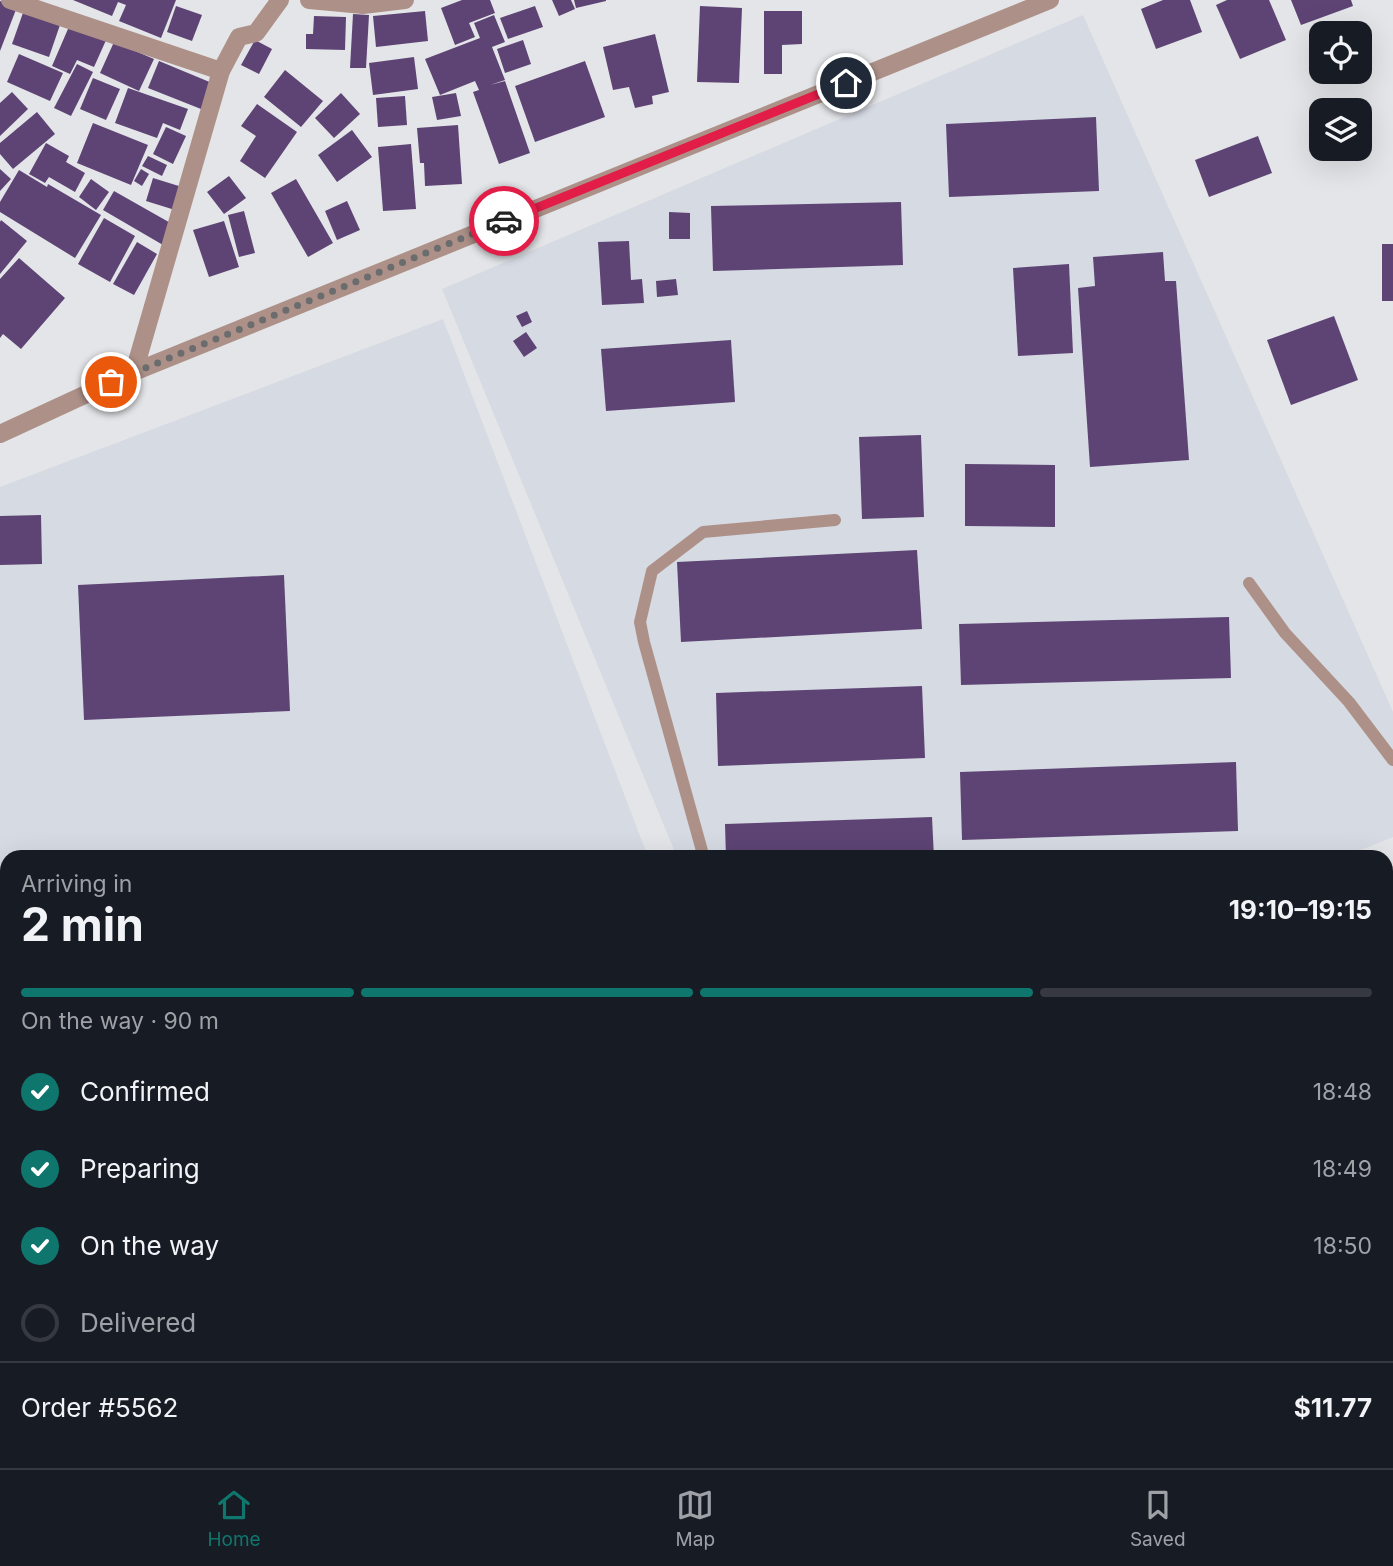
<!DOCTYPE html>
<html lang="en">
<head>
<meta charset="utf-8">
<style>
  :root { --surface:#171b24; --page:#20242c; --text:#f1f3f6; --muted:#9ea1a6; --line:#363941; --accent:#0f766e }
  body { margin:0; font-family:Inter,sans-serif; background:var(--page); color:var(--text); height:100vh; display:flex; flex-direction:column; font-size:26px; white-space:nowrap }
  * { box-sizing:border-box; margin:0 }
  p { font-size:23px; color:var(--muted) }
  .icon { flex:none; width:38px; height:38px; fill:none; stroke:currentColor; stroke-width:2; stroke-linecap:round; stroke-linejoin:round }
  .map { position:relative; flex:1; overflow:hidden }
  .details { position:absolute; left:0px; top:850px; width:1393px; height:618px; display:flex; flex-direction:column; background:var(--surface); border-radius:21px 21px 0 0; box-shadow:0 7px 28px #0002 }
  .details>* { flex:none }
  .tools { position:absolute; left:1309px; top:21px; display:grid; gap:14px }
  .tools a { display:grid; place-items:center; width:63px; height:63px; border-radius:14px; background:var(--surface); box-shadow:0 7px 28px #0002; font-size:35px }
  .pin { position:absolute; display:grid; place-items:center; width:60px; height:60px; color:#fff; margin:-30px; border:4px solid #fff; border-radius:50%; box-shadow:0 2px 7px #0007 }
  .courier { position:absolute; display:grid; place-items:center; width:70px; height:70px; margin:-35px; border:5px solid #e11d48; border-radius:50%; background:#fff; color:#222; box-shadow:0 2px 9px #0007 }
  .overview em { font-style:normal; font-weight:700 }
  .overview div { display:flex; flex-direction:column-reverse }
  .overview { display:flex; align-items:center; justify-content:space-between; height:119px; padding:0 21px }
  h1 { font-size:46px; font-weight:700; line-height:52px }
  .bar { display:grid; grid-template-columns:repeat(4,1fr); gap:10px 7px; align-content:center; height:84px; padding:0 21px }
  .bar i { height:9px; border-radius:5px; background:var(--line) }
  .bar .selected { background:var(--accent) }
  .bar p { grid-column:span 4 }
  .line { display:flex; align-items:center; gap:18px; padding:0 21px; border-top:2px solid var(--line) }
  .line div { flex:1 }
  ol { padding:0 21px; list-style:none }
  li { display:flex; align-items:center; gap:21px; height:77px }
  li p { margin-inline-start:auto }
  li .icon { padding:7px; border-radius:50%; background:var(--accent); color:#fff; stroke-width:4 }
  li:last-child { color:var(--muted) }
  li i { width:38px; height:38px; border:4px solid var(--line); border-radius:50% }
  .tab-bar { display:flex; justify-content:space-around; align-items:center; height:98px; border-top:2px solid var(--line); background:var(--surface); font-size:19px; color:var(--muted) }
  .tab-bar a { display:grid; justify-items:center; gap:4px }
  .tab-bar .selected { color:var(--accent) }
  .map>svg:first-child { display:block }
  .built { fill:#d6dae3 }
  .building { fill:#5d4474 }
  .lines { fill:none; stroke-linecap:round; stroke-linejoin:round }
  .lane { stroke:#ad9188; stroke-width:12 }
  .street { stroke:#ad9188; stroke-width:18 }
  .secondary { stroke:#90685c; stroke-width:18 }
  .done { stroke:#6b6c6e; stroke-width:7; stroke-dasharray:0 12.6 }
  .route { stroke:#e11d48; stroke-width:9 }
</style>
</head>
<body>
<div class="map">
<svg width="1393" height="1468" viewBox="0 0 1393 1468">
  <rect width="100%" height="100%" fill="#e4e5e8"/>
  <g class="built">
    <polygon points="1083,15 1393,712 1393,837 1341,858 677,857 442,289"/>
    <polygon points="443,319 648,857 7,858 7,1183 0,1179 0,487"/>
  </g>
  <g class="building">
    <polygon points="73,0 176,0 161,38 119,21 126,5 118,2 112,16"/>
    <polygon points="462,0 490,0 495,13 469,23 475,37 455,45 441,8"/>
    <polygon points="552,0 571,0 575,9 559,16"/>
    <polygon points="574,0 606,0 606,1 576,8"/>
    <polygon points="1163,0 1190,0 1202,32 1156,49 1141,9"/>
    <polygon points="1227,0 1269,0 1286,40 1240,59 1216,5"/>
    <polygon points="1291,0 1351,0 1353,6 1301,25"/>
    <polygon points="0,1 17,7 0,51"/>
    <polygon points="176,6 202,15 192,41 167,32"/>
    <polygon points="535,6 543,27 508,39 500,18"/>
    <polygon points="700,6 742,8 739,83 697,82"/>
    <polygon points="24,10 61,22 49,57 12,44"/>
    <polygon points="425,11 428,41 376,47 373,16"/>
    <polygon points="764,11 802,11 802,44 782,45 782,74 764,74"/>
    <polygon points="353,14 369,15 366,68 350,68"/>
    <polygon points="494,15 505,42 492,47 505,80 490,85 505,81 530,153 499,164 473,92 479,90 475,81 440,95 425,59 480,38 474,23"/>
    <polygon points="314,16 346,17 345,50 306,49 306,34 313,34"/>
    <polygon points="71,22 107,38 94,67 77,60 70,74 52,66"/>
    <polygon points="655,34 669,92 652,96 653,104 635,108 629,87 613,90 603,47"/>
    <polygon points="255,40 272,49 259,74 241,65"/>
    <polygon points="523,40 531,64 505,73 497,49"/>
    <polygon points="114,42 154,59 139,91 100,73"/>
    <polygon points="19,54 63,73 50,101 7,82"/>
    <polygon points="414,57 418,89 373,95 369,63"/>
    <polygon points="159,61 212,83 201,109 148,88"/>
    <polygon points="585,61 605,117 535,142 515,86"/>
    <polygon points="77,64 93,72 71,116 54,108"/>
    <polygon points="285,70 323,101 301,127 264,97"/>
    <polygon points="93,78 120,89 106,120 80,109"/>
    <polygon points="128,88 188,109 180,130 163,123 157,138 115,123"/>
    <polygon points="12,92 28,109 0,136 0,103"/>
    <polygon points="341,93 360,114 334,138 315,118"/>
    <polygon points="456,93 461,116 437,120 432,97"/>
    <polygon points="405,96 407,125 378,127 376,98"/>
    <polygon points="257,104 297,132 265,178 240,161 256,136 241,126"/>
    <polygon points="37,112 55,134 13,169 0,154 0,143"/>
    <polygon points="1096,117 1099,191 949,197 946,124"/>
    <polygon points="93,123 148,145 131,185 77,163"/>
    <polygon points="458,125 462,184 425,186 424,163 420,163 417,128"/>
    <polygon points="166,127 186,136 173,164 153,154"/>
    <polygon points="352,130 372,157 337,182 318,155"/>
    <polygon points="1258,136 1272,173 1209,197 1195,160"/>
    <polygon points="46,143 69,156 66,162 85,173 75,192 49,177 45,183 29,174"/>
    <polygon points="411,144 416,209 383,211 378,147"/>
    <polygon points="148,156 167,165 162,176 142,166"/>
    <polygon points="0,169 11,179 0,191"/>
    <polygon points="141,169 149,174 142,186 134,181"/>
    <polygon points="19,170 47,187 48,184 101,215 75,258 0,212 0,202"/>
    <polygon points="229,176 246,198 224,214 207,192"/>
    <polygon points="153,178 182,187 175,210 146,201"/>
    <polygon points="91,179 109,192 96,210 79,197"/>
    <polygon points="296,179 333,243 308,257 271,193"/>
    <polygon points="114,191 174,225 163,245 103,210"/>
    <polygon points="347,201 360,230 337,240 325,211"/>
    <polygon points="901,202 903,265 713,271 711,206"/>
    <polygon points="244,211 255,253 239,257 228,215"/>
    <polygon points="669,212 690,213 690,239 669,239"/>
    <polygon points="104,218 135,236 110,282 78,264"/>
    <polygon points="1,220 27,241 0,274 0,222"/>
    <polygon points="224,221 239,267 209,277 193,230"/>
    <polygon points="629,241 631,280 642,279 644,303 602,305 598,242"/>
    <polygon points="137,242 157,254 134,295 113,284"/>
    <rect x="1382" y="244" width="11" height="57"/>
    <polygon points="1163,252 1165,281 1176,281 1189,460 1090,467 1078,288 1095,286 1093,257"/>
    <polygon points="19,258 65,298 21,349 3,334 0,338 0,279"/>
    <polygon points="1069,264 1073,353 1018,356 1013,268"/>
    <polygon points="676,279 678,295 657,297 656,281"/>
    <polygon points="527,311 532,322 522,327 516,316"/>
    <polygon points="1334,316 1358,380 1291,405 1267,340"/>
    <polygon points="526,332 537,348 524,357 513,341"/>
    <polygon points="731,340 735,402 606,411 601,349"/>
    <polygon points="921,435 924,517 862,519 859,437"/>
    <polygon points="965,464 1055,465 1055,527 965,526"/>
    <polygon points="41,515 42,564 0,565 0,516"/>
    <polygon points="917,550 922,629 681,642 677,562"/>
    <polygon points="284,575 290,711 84,720 78,585"/>
    <polygon points="1229,617 1231,678 961,685 959,624"/>
    <polygon points="922,686 925,758 718,766 716,693"/>
    <polygon points="1236,762 1238,831 962,840 960,772"/>
    <polygon points="932,817 934,858 726,858 725,824"/>
    <polygon points="7,876 7,921 0,921 0,877"/>
    <polygon points="7,1002 7,1069 0,1069 0,1003"/>
    <polygon points="1386,1033 1393,1036 1393,1091 1386,1087"/>
    <polygon points="1386,1126 1393,1130 1386,1144"/>
    <polygon points="1386,1170 1393,1173 1393,1219 1386,1216"/>
    <polygon points="657,1461 677,1461 674,1468"/>
    <polygon points="890,1461 939,1461 953,1468 892,1468 888,1466"/>
    <polygon points="1010,1461 1029,1461 1026,1468"/>
    <polygon points="1189,1461 1264,1461 1268,1463 1266,1468 1186,1468"/>
    <polygon points="1276,1461 1330,1461 1327,1468 1273,1468"/>
  </g>
  <g class="lines">
    <g class="lane">
      <polyline points="1249,583 1285,633 1349,702 1393,760"/>
      <polyline points="704,858 644,642 640,622 652,571 703,532 835,520"/>
    </g>
    <g class="street">
      <polyline points="10,0 221,71"/>
      <polyline points="309,0 363,5 405,0"/>
      <polyline points="134,372 221,71 239,37 256,33 280,0"/>
      <polyline points="0,434 134,372 1050,0"/>
      <polyline points="1386,1003 1393,1006"/>
      <polyline points="1386,1441 1393,1444"/>
      <polyline points="174,1468 178,1461"/>
      <polyline points="1078,1468 1081,1461"/>
    </g>
    <g class="secondary">
      <polyline points="1386,901 1393,898"/>
      <polyline points="0,1245 7,1248"/>
      <polyline points="0,1361 7,1365"/>
      <polyline points="219,1461 234,1468"/>
      <polyline points="487,1461 502,1468"/>
    </g>
  </g>
  <g class="lines">
    <polyline class="done" points="111,382 504,221"/>
    <polyline class="route" points="504,221 846,83"/>
  </g>
</svg>
<div class="tools">
<a><svg class="icon" aria-label="locate" viewBox="0 0 24 24"><circle cx="12" cy="12" r="6"/><path d="M12 2v4M12 18v4M2 12h4M18 12h4"/></svg></a>
<a><svg class="icon" aria-label="layers" viewBox="0 0 24 24"><path d="M12 4l9 5-9 5-9-5zM3 14l9 5 9-5"/></svg></a>
</div>
<div class="pin" style="left:111px;top:382px;background:#ea580c"><svg class="icon" aria-label="bag" viewBox="0 0 24 24"><path d="M5 8h14l-1 12H6zM9 8a3 3 0 0 1 6 0"/></svg></div>
<div class="pin" style="left:846px;top:83px;background:#1f2937"><svg class="icon" aria-label="home" viewBox="0 0 24 24"><path d="M3 11l9-7 9 7M6 9v11h12V9"/></svg></div>
<div class="courier" style="left:504px;top:221px"><svg class="icon" aria-label="car" viewBox="0 0 24 24"><path d="M5 17H2v-5l4-1 3-4h7l3 4 3 1v5h-3M9 17h6M6 11h13"/><circle cx="7" cy="17" r="2"/><circle cx="17" cy="17" r="2"/></svg></div>
<section class="details">
<div class="overview"><div><h1>2 min</h1><p>Arriving in</p></div><em>19:10–19:15</em></div>
<div class="bar"><i class="selected"></i><i class="selected"></i><i class="selected"></i><i></i><p>On the way · 90 m</p></div>
<ol>
<li><svg class="icon" aria-label="check" viewBox="0 0 24 24"><path d="M5 12l5 5 9-10"/></svg>Confirmed<p>18:48</p></li>
<li><svg class="icon" aria-label="check" viewBox="0 0 24 24"><path d="M5 12l5 5 9-10"/></svg>Preparing<p>18:49</p></li>
<li><svg class="icon" aria-label="check" viewBox="0 0 24 24"><path d="M5 12l5 5 9-10"/></svg>On the way<p>18:50</p></li>
<li><i></i>Delivered</li>
</ol>
<div class="line" style="height:91px"><div>Order #5562</div><b>$11.77</b></div>
</section>
</div>
<nav class="tab-bar">
<a class="selected"><svg class="icon" aria-label="home" viewBox="0 0 24 24"><path d="M3 11l9-7 9 7M6 9v11h12V9"/></svg>Home</a>
<a><svg class="icon" aria-label="map" viewBox="0 0 24 24"><path d="M3 6l6-2 6 2 6-2v14l-6 2-6-2-6 2zM9 4v14M15 6v14"/></svg>Map</a>
<a><svg class="icon" aria-label="saved" viewBox="0 0 24 24"><path d="M7 4h10v16l-5-4-5 4z"/></svg>Saved</a>
</nav>
</body>
</html>
